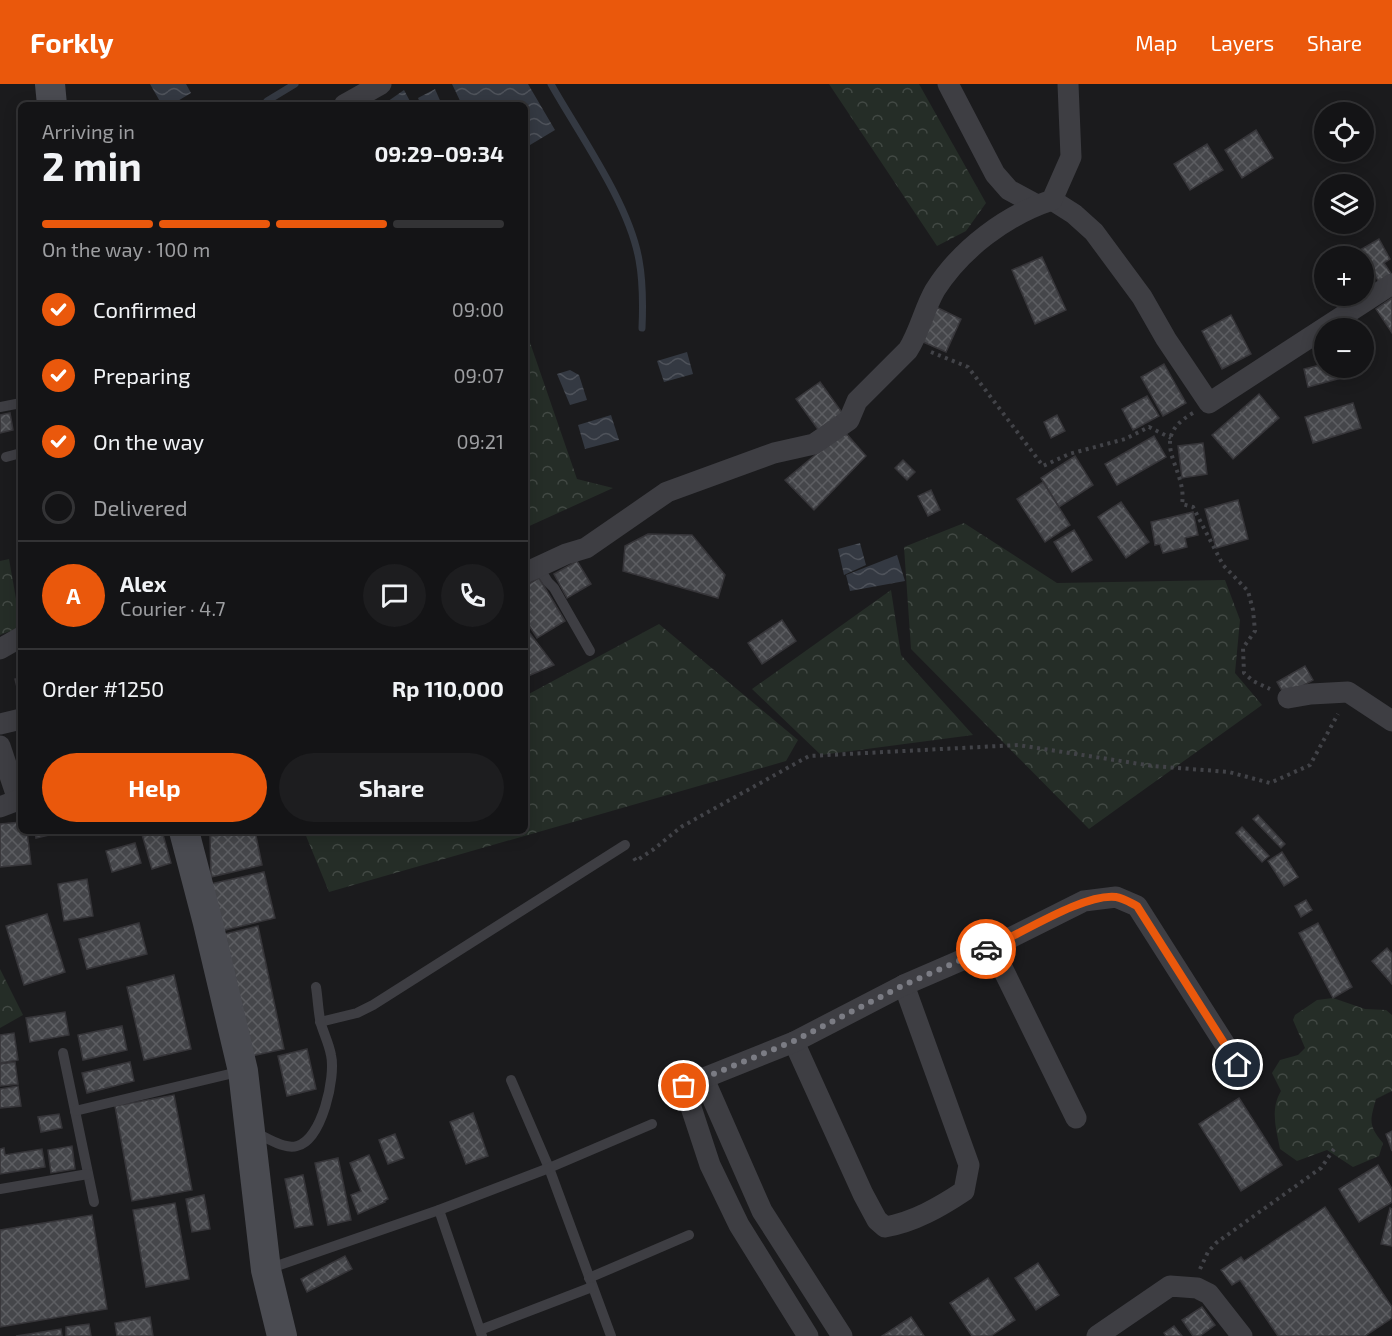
<!DOCTYPE html>
<html lang="en">
<head>
<meta charset="utf-8">
<style>
  :root { --surface:#141416; --page:#1d1d1f; --text:#f1f3f6; --muted:#9d9ea1; --line:#333335; --accent:#ea580c }
  body { margin:0; font-family:"Exo 2",sans-serif; background:var(--page); color:var(--text); height:100vh; display:flex; flex-direction:column; font-size:22px; white-space:nowrap }
  * { box-sizing:border-box; margin:0 }
  p { font-size:20px; color:var(--muted) }
  .icon { flex:none; width:33px; height:33px; fill:none; stroke:currentColor; stroke-width:2; stroke-linecap:round; stroke-linejoin:round }
  .map { position:relative; flex:1; overflow:hidden }
  .panel { position:absolute; left:18px; top:18px; width:510px; height:732px; display:flex; flex-direction:column; background:var(--surface); border-radius:9px; box-shadow:0 3px 15px #0003,0 0 0 2px var(--line) }
  .panel>* { flex:none }
  .fabs { position:absolute; left:1314px; top:18px; display:grid; gap:12px }
  .fabs a { display:grid; place-items:center; width:60px; height:60px; border-radius:50%; background:var(--surface); box-shadow:0 3px 15px #0003,0 0 0 2px var(--line); font-size:30px }
  .pin { position:absolute; display:grid; place-items:center; width:51px; height:51px; color:#fff; margin:-26px; border:3px solid #fff; border-radius:50%; box-shadow:0 2px 6px #0007 }
  .courier { position:absolute; display:grid; place-items:center; width:60px; height:60px; margin:-30px; border:4px solid #ea580c; border-radius:50%; background:#fff; color:#222; box-shadow:0 2px 8px #0007 }
  .head em { font-style:normal; font-weight:700 }
  .head div { display:flex; flex-direction:column-reverse }
  .head { display:flex; align-items:center; justify-content:space-between; height:102px; padding:0 24px }
  h1 { font-size:39px; font-weight:700; line-height:45px }
  .bar { display:grid; grid-template-columns:repeat(4,1fr); gap:9px 6px; align-content:center; height:72px; padding:0 24px }
  .bar i { height:8px; border-radius:4px; background:var(--line) }
  .bar .current { background:var(--accent) }
  .bar p { grid-column:span 4 }
  .line { display:flex; align-items:center; gap:15px; padding:0 24px; border-top:2px solid var(--line) }
  .line div { flex:1 }
  .round { display:grid; place-items:center; flex:none; width:63px; height:63px; border-radius:32px; background:var(--page) }
  ol { padding:0 24px; list-style:none }
  li { display:flex; align-items:center; gap:18px; height:66px }
  li p { margin-inline-start:auto }
  li .icon { padding:6px; border-radius:50%; background:var(--accent); color:#fff; stroke-width:4 }
  li:last-child { color:var(--muted) }
  li i { width:33px; height:33px; border:3px solid var(--line); border-radius:50% }
  .primary-button { display:flex; gap:12px; margin-top:auto; padding:12px 24px }
  .primary-button a { flex:1; height:69px; border-radius:36px; background:var(--accent); color:#fff; font-size:24px; font-weight:700; line-height:69px; text-align:center }
  .primary-button a+a { background:var(--page); color:var(--text) }
  header { display:flex; align-items:center; gap:36px; box-sizing:border-box; height:84px; padding:0 30px; background:var(--accent); color:#fff }
  header strong { font-size:28px }
  nav { display:flex; gap:33px; margin-inline-start:auto; font-size:21px }
  .map>svg:first-child { display:block }
  .forest { fill:url(#forest-crowns) }
  .water { fill:url(#water-waves) }
  .lines { fill:none; stroke-linecap:round; stroke-linejoin:round }
  .stream { stroke:#343942; stroke-width:7 }
  .building { fill:url(#building-cross-hatch); stroke:#363539; stroke-width:1.5 }
  .path { stroke:#424348; stroke-width:4; stroke-dasharray:3 4.5; stroke-linecap:butt }
  .service { stroke:#3e3e43; stroke-width:10 }
  .minor { stroke:#3e3e43; stroke-width:21 }
  .secondary { stroke:#4a4b51; stroke-width:30 }
  .done { stroke:#7b7c84; stroke-width:6; stroke-dasharray:0 10.8 }
  .route { stroke:#ea580c; stroke-width:8 }
</style>
</head>
<body>
<header>
<strong>Forkly</strong>
<nav><a>Map</a><a>Layers</a><a>Share</a></nav>
</header>
<div class="map">
<svg width="1392" height="1252" viewBox="0 0 1392 1252">
  <defs>
    <pattern id="forest-crowns" width="20" height="18" patternUnits="userSpaceOnUse" patternTransform="scale(1.5)"><rect width="20" height="18" fill="#252d27"/><path d="M2 6a3 3 0 1 1 6 0M12 15a3 3 0 1 1 6 0" fill="none" stroke="#424944"/></pattern>
    <pattern id="water-waves" width="16" height="10" patternUnits="userSpaceOnUse" patternTransform="scale(1.5)"><rect width="16" height="10" fill="#343942"/><path d="M0 5q4-4 8 0t8 0" fill="none" stroke="#4f535b"/></pattern>
    <pattern id="building-cross-hatch" width="8" height="8" patternUnits="userSpaceOnUse" patternTransform="scale(1.5)"><rect width="8" height="8" fill="#45464a"/><path d="M0 0l8 8M0 8l8-8" fill="none" stroke="#5d5e62"/></pattern>
  </defs>
  <rect width="100%" height="100%" fill="#1b1b1d"/>
  <g class="forest">
    <polygon points="829,0 919,0 986,119 966,147 937,162"/>
    <polygon points="525,244 577,395 613,404 525,444"/>
    <polygon points="964,439 1057,499 1225,496 1240,536 1235,589 1262,621 1089,745 911,565 904,463"/>
    <polygon points="9,475 21,543 0,551 0,477"/>
    <polygon points="891,506 901,571 973,651 821,671 752,605"/>
    <polygon points="659,540 798,656 786,677 329,808 304,747 525,747 525,612"/>
    <polygon points="0,885 23,931 0,944"/>
    <path d="M1333,914L1365,925L1386,926L1392,931V1007L1376,1015C1370,1037 1368,1041 1383,1059L1379,1072L1353,1083L1327,1066L1297,1077L1280,1065C1276,1045 1270,1025 1281,1007L1272,989L1280,976L1298,971L1305,964L1293,936L1295,931L1317,916Z"/>
  </g>
  <g class="water">
    <polygon points="150,0 186,0 191,9 171,21 162,21"/>
    <polygon points="452,0 528,0 555,46 525,64 525,21 462,21"/>
    <polygon points="435,5 442,21 421,21 418,14"/>
    <polygon points="404,6 412,21 385,21 384,20"/>
    <polygon points="687,268 693,290 664,298 657,277"/>
    <polygon points="570,286 579,291 587,316 570,321 557,290"/>
    <polygon points="611,331 619,356 585,365 578,341"/>
    <polygon points="860,459 866,481 844,491 838,465"/>
    <polygon points="897,471 905,497 850,507 846,491"/>
  </g>
  <g class="lines">
    <g class="stream">
      <path d="M551,0C579,50 629,119 639,176C643,198 643,222 642,244"/>
      <polyline points="267,17 295,0"/>
    </g>
  </g>
  <g class="building">
    <polygon points="1256,46 1273,74 1242,94 1225,66"/>
    <polygon points="1207,60 1223,86 1190,106 1174,80"/>
    <polygon points="1379,155 1390,175 1384,179 1392,191 1380,200 1360,166"/>
    <polygon points="1042,173 1066,226 1035,240 1012,186"/>
    <polygon points="1392,214 1392,249 1376,225"/>
    <polygon points="936,223 961,235 946,268 921,257"/>
    <polygon points="1231,231 1251,270 1222,285 1202,247"/>
    <polygon points="1164,280 1186,319 1163,332 1141,293"/>
    <polygon points="1324,280 1324,284 1359,284 1360,289 1308,303 1304,285"/>
    <polygon points="820,298 846,334 822,351 796,315"/>
    <polygon points="1259,310 1279,334 1233,375 1212,351"/>
    <polygon points="1147,312 1159,332 1133,346 1122,325"/>
    <polygon points="1353,319 1361,344 1313,359 1305,333"/>
    <polygon points="10,329 13,346 0,349 0,331"/>
    <polygon points="1057,331 1065,347 1051,354 1044,338"/>
    <polygon points="844,347 866,372 814,426 785,396"/>
    <polygon points="1154,352 1166,373 1117,401 1105,380"/>
    <polygon points="1203,359 1207,390 1182,394 1178,362"/>
    <polygon points="1075,372 1093,401 1059,423 1041,394"/>
    <polygon points="903,376 915,388 907,396 895,384"/>
    <polygon points="1043,398 1070,441 1045,458 1017,415"/>
    <polygon points="931,406 940,426 928,432 918,412"/>
    <polygon points="1238,416 1248,455 1216,464 1205,425"/>
    <polygon points="1121,418 1149,458 1126,474 1098,433"/>
    <polygon points="1193,428 1198,451 1185,454 1187,463 1163,469 1160,460 1155,461 1151,438"/>
    <polygon points="1074,446 1092,476 1072,488 1054,458"/>
    <polygon points="648,450 692,451 725,491 718,514 623,487 625,462"/>
    <polygon points="577,477 591,500 567,514 554,490"/>
    <polygon points="539,494 565,537 537,554 525,535 525,502"/>
    <polygon points="782,536 796,557 762,580 748,559"/>
    <polygon points="525,543 554,581 528,592 525,589"/>
    <polygon points="1305,582 1313,596 1285,612 1277,598"/>
    <polygon points="21,594 21,619 15,595"/>
    <polygon points="1258,731 1285,760 1281,764 1253,735"/>
    <polygon points="21,738 21,747 27,747 31,780 0,783 0,740"/>
    <polygon points="1242,743 1269,772 1262,778 1236,749"/>
    <polygon points="35,747 66,747 36,754"/>
    <polygon points="141,747 162,747 171,779 152,785"/>
    <polygon points="255,747 262,781 211,793 210,752"/>
    <polygon points="135,759 141,779 112,788 106,767"/>
    <polygon points="1282,768 1298,793 1284,802 1268,777"/>
    <polygon points="264,788 275,834 221,847 210,800"/>
    <polygon points="87,795 93,832 64,837 58,800"/>
    <polygon points="1306,816 1312,826 1301,833 1295,822"/>
    <polygon points="47,830 65,888 24,901 6,842"/>
    <polygon points="139,839 147,870 87,885 79,855"/>
    <polygon points="1318,839 1352,903 1333,914 1299,849"/>
    <polygon points="258,842 284,965 252,972 225,850"/>
    <polygon points="1387,864 1392,870 1392,900 1372,877"/>
    <polygon points="174,891 191,965 144,976 127,903"/>
    <polygon points="65,928 69,951 30,958 26,934"/>
    <polygon points="122,942 127,966 83,976 78,951"/>
    <polygon points="14,949 18,976 0,979 0,951"/>
    <polygon points="307,965 316,1005 287,1012 278,972"/>
    <polygon points="15,978 18,1000 0,1002 0,980"/>
    <polygon points="130,978 134,997 87,1009 82,989"/>
    <polygon points="18,1002 21,1022 0,1024 0,1005"/>
    <polygon points="174,1011 192,1106 132,1117 115,1022"/>
    <polygon points="1239,1014 1282,1081 1241,1107 1199,1040"/>
    <polygon points="473,1029 488,1072 466,1080 450,1038"/>
    <polygon points="59,1030 62,1044 41,1048 38,1033"/>
    <polygon points="1392,1047 1392,1067 1386,1050"/>
    <polygon points="395,1050 404,1074 388,1080 379,1056"/>
    <polygon points="72,1062 75,1085 51,1089 48,1066"/>
    <polygon points="4,1064 5,1071 42,1065 45,1083 0,1090 0,1065"/>
    <polygon points="369,1071 388,1115 384,1117 385,1118 358,1130 351,1111 361,1107 350,1079"/>
    <polygon points="338,1074 351,1136 328,1141 315,1079"/>
    <polygon points="1378,1081 1392,1105 1392,1118 1359,1138 1339,1105"/>
    <polygon points="303,1091 313,1141 295,1144 285,1095"/>
    <polygon points="204,1111 210,1145 192,1148 186,1115"/>
    <polygon points="175,1119 189,1195 146,1203 133,1126"/>
    <polygon points="1325,1123 1392,1223 1392,1234 1365,1252 1278,1252 1240,1196 1232,1201 1221,1186 1241,1173 1244,1177"/>
    <polygon points="1390,1124 1392,1125 1392,1162 1381,1160"/>
    <polygon points="92,1131 107,1225 0,1243 0,1146"/>
    <polygon points="345,1172 352,1185 307,1208 301,1195"/>
    <polygon points="1038,1179 1059,1211 1036,1226 1015,1194"/>
    <polygon points="988,1194 1015,1236 991,1252 972,1252 950,1219"/>
    <polygon points="1202,1223 1215,1241 1200,1252 1193,1252 1182,1236"/>
    <polygon points="150,1233 153,1252 117,1252 115,1239"/>
    <polygon points="911,1233 924,1252 882,1252"/>
    <polygon points="89,1240 91,1252 66,1252 66,1243"/>
    <polygon points="1174,1242 1182,1252 1166,1252 1164,1249"/>
    <polygon points="61,1245 62,1252 16,1252"/>
  </g>
  <g class="lines">
    <g class="path">
      <polyline points="931,268 968,283 1043,382 1069,370 1125,355 1149,343 1171,354"/>
      <path d="M1193,329C1145,356 1188,384 1182,420L1193,423L1223,481L1248,507L1253,526L1255,547L1243,564L1244,589L1253,597L1270,605"/>
      <polyline points="634,774 636,777 654,765 681,743 809,672 1018,661 1153,682 1229,688 1270,699 1310,681 1338,630"/>
      <polyline points="1200,1185 1208,1168 1216,1159 1321,1084 1334,1065"/>
    </g>
    <g class="service">
      <polyline points="0,323 21,319"/>
      <polyline points="6,373 21,369"/>
      <polyline points="539,484 548,498 554,504 590,567"/>
      <polyline points="320,938 357,929 373,921 625,761"/>
      <polyline points="63,969 94,1118"/>
      <polyline points="511,996 549,1084 611,1252"/>
      <polyline points="75,1027 242,987"/>
      <path d="M253,1049C267,1052 283,1066 297,1062C322,1056 336,993 331,971C329,960 324,950 321,940C318,928 318,915 316,903"/>
      <polyline points="0,1105 88,1090"/>
      <polyline points="439,1126 482,1252"/>
      <polyline points="268,1185 439,1126 549,1084 652,1040"/>
      <polyline points="589,1194 689,1151"/>
      <polyline points="480,1246 592,1203"/>
    </g>
    <g class="minor">
      <polyline points="948,0 995,90 1009,106 1037,121"/>
      <polyline points="344,21 381,0"/>
      <polyline points="1052,116 1074,130 1094,148 1142,213 1166,255 1209,319 1392,200"/>
      <path d="M525,489L566,470L586,464L667,408L774,369L814,360L849,336L857,317L908,266C920,247 924,225 935,206C961,165 1006,131 1052,116L1071,73L1068,0"/>
      <polyline points="0,565 21,553"/>
      <polyline points="1288,614 1311,610 1348,608 1392,637"/>
      <polyline points="0,640 21,635"/>
      <polyline points="0,662 18,716"/>
      <polyline points="0,723 21,715"/>
      <polyline points="992,863 1076,1034"/>
      <path d="M794,958L863,1110L877,1136L885,1143C914,1138 940,1123 964,1107L969,1081L904,901"/>
      <polyline points="704,995 762,1127 842,1252"/>
      <polyline points="808,1252 739,1141 710,1081 684,1002 794,958 904,901 992,863 1084,817 1116,813 1137,822 1238,981"/>
      <polyline points="1097,1252 1170,1202 1197,1204 1209,1210 1242,1252"/>
    </g>
    <g class="secondary">
      <polyline points="50,0 52,21"/>
      <polyline points="184,747 208,839 243,987 266,1186 282,1252"/>
    </g>
  </g>
  <g class="lines">
    <polyline class="done" points="684,1002 794,957 904,901 986,865"/>
    <path class="route" d="M986,865C1018,852 1083,809 1116,813C1123,814 1131,819 1137,822L1238,981"/>
  </g>
</svg>
<div class="fabs">
<a><svg class="icon" aria-label="locate" viewBox="0 0 24 24"><circle cx="12" cy="12" r="6"/><path d="M12 2v4M12 18v4M2 12h4M18 12h4"/></svg></a>
<a><svg class="icon" aria-label="layers" viewBox="0 0 24 24"><path d="M12 4l9 5-9 5-9-5zM3 14l9 5 9-5"/></svg></a>
<a>+</a>
<a>−</a>
</div>
<div class="pin" style="left:684px;top:1002px;background:#ea580c"><svg class="icon" aria-label="bag" viewBox="0 0 24 24"><path d="M5 8h14l-1 12H6zM9 8a3 3 0 0 1 6 0"/></svg></div>
<div class="pin" style="left:1238px;top:981px;background:#1f2937"><svg class="icon" aria-label="home" viewBox="0 0 24 24"><path d="M3 11l9-7 9 7M6 9v11h12V9"/></svg></div>
<div class="courier" style="left:986px;top:865px"><svg class="icon" aria-label="car" viewBox="0 0 24 24"><path d="M5 17H2v-5l4-1 3-4h7l3 4 3 1v5h-3M9 17h6M6 11h13"/><circle cx="7" cy="17" r="2"/><circle cx="17" cy="17" r="2"/></svg></div>
<section class="panel">
<div class="head"><div><h1>2 min</h1><p>Arriving in</p></div><em>09:29–09:34</em></div>
<div class="bar"><i class="current"></i><i class="current"></i><i class="current"></i><i></i><p>On the way · 100 m</p></div>
<ol>
<li><svg class="icon" aria-label="check" viewBox="0 0 24 24"><path d="M5 12l5 5 9-10"/></svg>Confirmed<p>09:00</p></li>
<li><svg class="icon" aria-label="check" viewBox="0 0 24 24"><path d="M5 12l5 5 9-10"/></svg>Preparing<p>09:07</p></li>
<li><svg class="icon" aria-label="check" viewBox="0 0 24 24"><path d="M5 12l5 5 9-10"/></svg>On the way<p>09:21</p></li>
<li><i></i>Delivered</li>
</ol>
<div class="line" style="height:108px"><b class="round" style="background:var(--accent);color:#fff">A</b><div><b>Alex</b><p>Courier · 4.7</p></div><a class="round"><svg class="icon" aria-label="chat" viewBox="0 0 24 24"><path d="M4 5h16v11H9l-5 4z"/></svg></a><a class="round"><svg class="icon" aria-label="phone" viewBox="0 0 24 24"><path d="M5 4h4l2 5-3 2q2 4 5 5l2-3 5 2v4C11 20 4 13 5 4z"/></svg></a></div>
<div class="line" style="height:78px"><div>Order #1250</div><b>Rp 110,000</b></div>
<div class="primary-button"><a>Help</a><a>Share</a></div>
</section>
</div>
</body>
</html>
